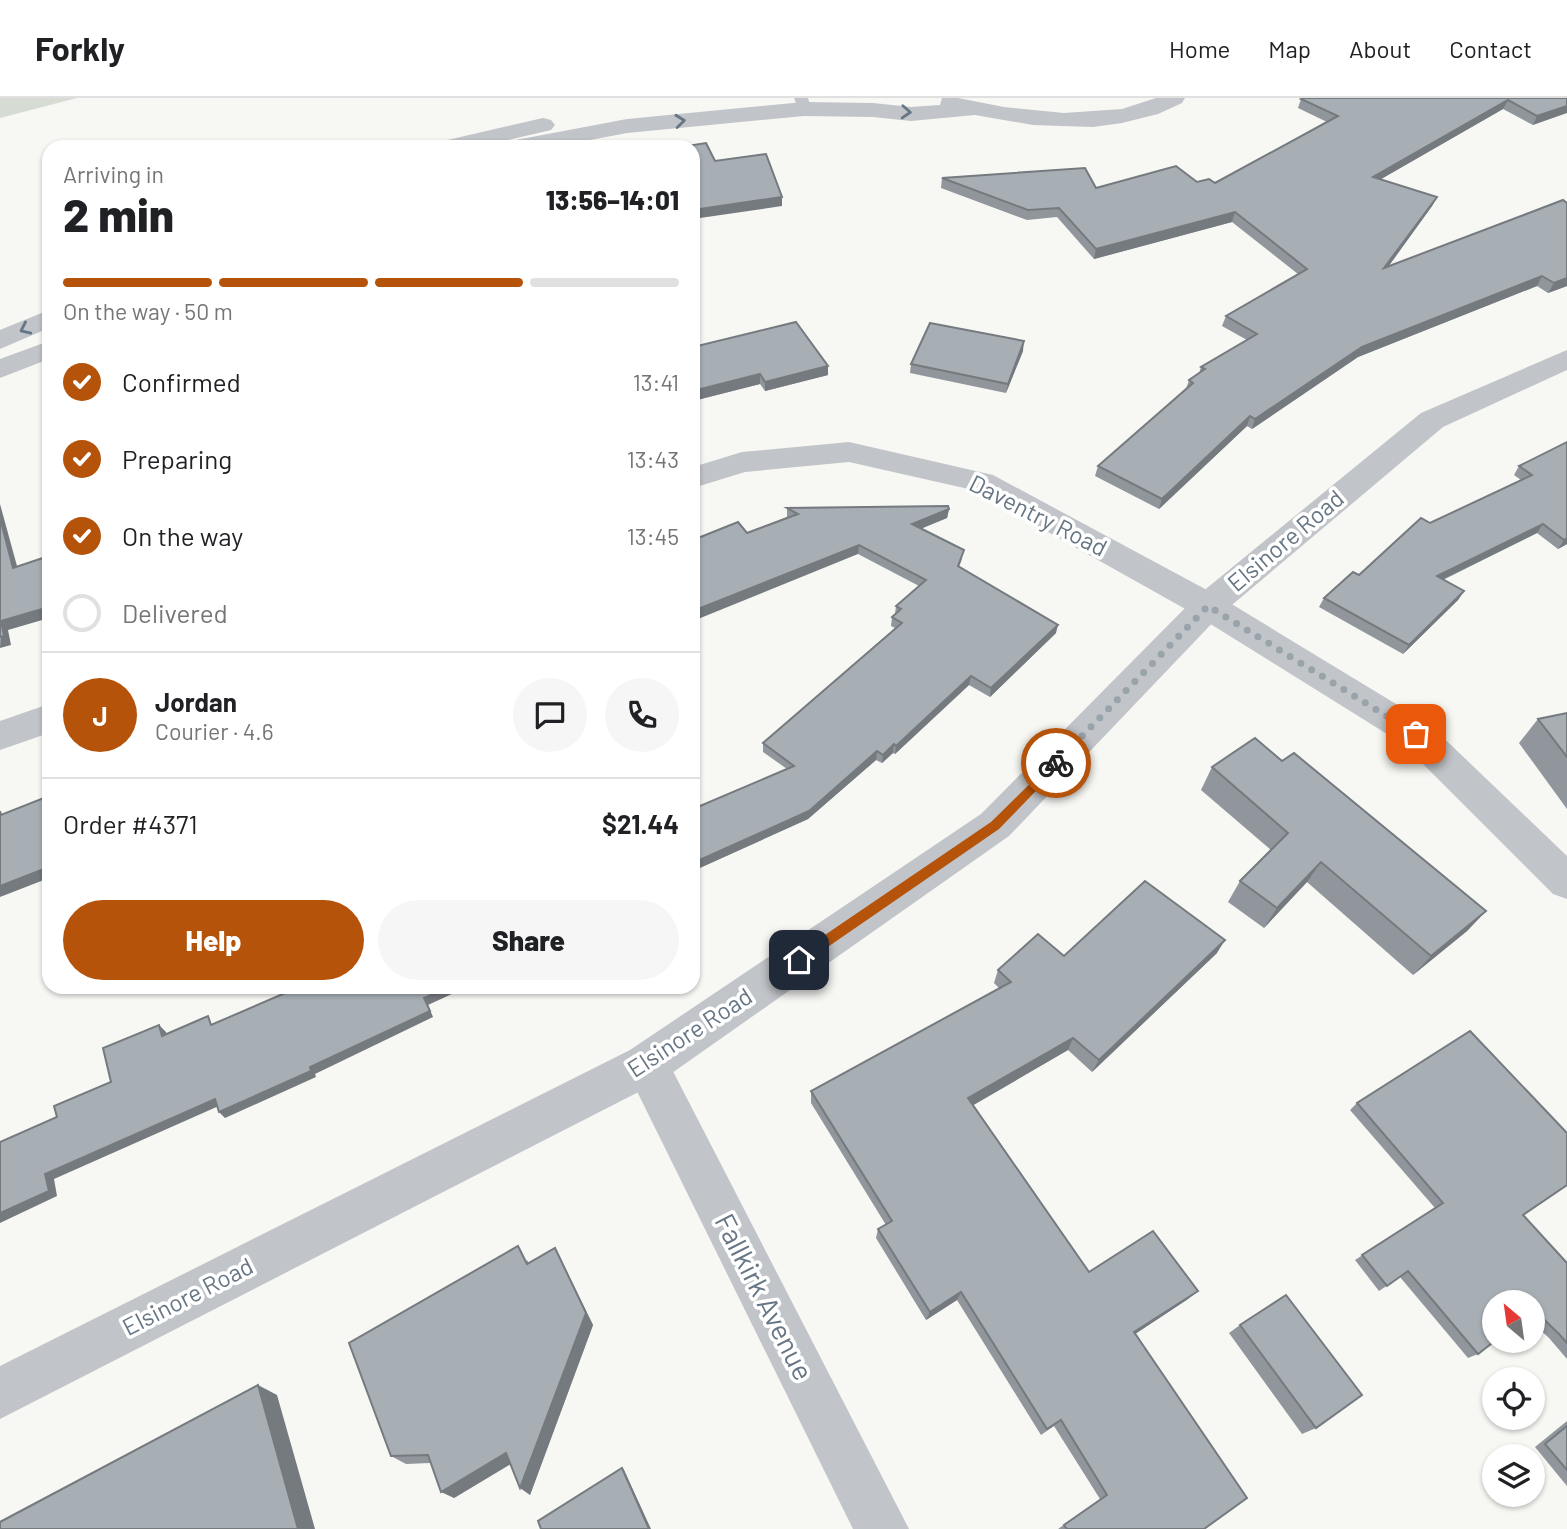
<!DOCTYPE html>
<html lang="en">
<head>
<meta charset="utf-8">
<style>
  :root { --surface:#fff; --page:#f6f6f6; --text:#202124; --muted:#757577; --line:#e0e0e0; --accent:#b45309 }
  body { margin:0; font-family:Barlow,sans-serif; background:var(--page); color:var(--text); height:100vh; display:flex; flex-direction:column; font-size:26px; white-space:nowrap }
  * { box-sizing:border-box; margin:0 }
  p { font-size:23px; color:var(--muted) }
  .icon { flex:none; width:38px; height:38px; fill:none; stroke:currentColor; stroke-width:2; stroke-linecap:round; stroke-linejoin:round }
  .map { position:relative; flex:1; overflow:hidden }
  .panel { position:absolute; left:42px; top:42px; width:658px; height:854px; display:flex; flex-direction:column; background:var(--surface); border-radius:21px; box-shadow:0 2px 5px #0004 }
  .panel>* { flex:none }
  .needle { width:46px; rotate:331deg }
  .controls { position:absolute; left:1482px; top:1192px; display:grid; gap:14px }
  .controls a { display:grid; place-items:center; width:63px; height:63px; border-radius:50%; background:var(--surface); box-shadow:0 2px 5px #0004; font-size:35px }
  .pin { position:absolute; display:grid; place-items:center; width:60px; height:60px; color:#fff; margin:-30px; border-radius:14px; box-shadow:0 4px 10px #0006 }
  .courier { position:absolute; display:grid; place-items:center; width:70px; height:70px; margin:-35px; border:5px solid #b45309; border-radius:50%; background:#fff; color:#222; box-shadow:0 2px 9px #0007 }
  .head em { font-style:normal; font-weight:800 }
  .head div { display:flex; flex-direction:column-reverse }
  .head { display:flex; align-items:center; justify-content:space-between; height:119px; padding:0 21px }
  h1 { font-size:46px; font-weight:800; line-height:52px }
  .bar { display:grid; grid-template-columns:repeat(4,1fr); gap:10px 7px; align-content:center; height:84px; padding:0 21px }
  .bar i { height:9px; border-radius:5px; background:var(--line) }
  .bar .current { background:var(--accent) }
  .bar p { grid-column:span 4 }
  .line { display:flex; align-items:center; gap:18px; padding:0 21px; border-top:2px solid var(--line) }
  .line div { flex:1 }
  .round { display:grid; place-items:center; flex:none; width:74px; height:74px; border-radius:37px; background:var(--page) }
  ol { padding:0 21px; list-style:none }
  li { display:flex; align-items:center; gap:21px; height:77px }
  li p { margin-inline-start:auto }
  li .icon { padding:7px; border-radius:50%; background:var(--accent); color:#fff; stroke-width:4 }
  li:last-child { color:var(--muted) }
  li i { width:38px; height:38px; border:4px solid var(--line); border-radius:50% }
  .primary-button { display:flex; gap:14px; margin-top:auto; padding:14px 21px }
  .primary-button a { flex:1; height:80px; border-radius:42px; background:var(--accent); color:#fff; font-size:28px; font-weight:800; line-height:80px; text-align:center }
  .primary-button a+a { background:var(--page); color:var(--text) }
  header { display:flex; align-items:center; gap:42px; box-sizing:border-box; height:98px; padding:0 35px; background:var(--surface); border-bottom:2px solid var(--line) }
  header strong { font-size:33px }
  nav { display:flex; gap:38px; margin-inline-start:auto; font-size:24px }
  .map>svg:first-child { display:block }
  .green { fill:#d6dcd4 }
  .lines { fill:none; stroke-linecap:round; stroke-linejoin:round }
  .service { fill:#c1c4c8; fill-rule:evenodd }
  .minor { fill:#c1c4c8; fill-rule:evenodd }
  .tertiary { fill:#c1c4c8; fill-rule:evenodd }
  .wall { fill:#90969c }
  .shaded-wall { fill:#757a7f }
  .building { fill:#a7afb5; stroke:#757a7f; stroke-width:2 }
  .oneway { stroke:#677684 }
  .route { fill:#b45309 }
  .done { stroke:#99a3ab; stroke-width:7; stroke-dasharray:0 12.6 }
  .labels { text-anchor:middle; stroke-width:7; stroke-linejoin:round; paint-order:stroke }
  .street-label { font-size:24px; fill:#677684; stroke:#fff }
  .near-street-label { font-size:28px; fill:#677684; stroke:#fff }
</style>
</head>
<body>
<header>
<strong>Forkly</strong>
<nav><a>Home</a><a>Map</a><a>About</a><a>Contact</a></nav>
</header>
<div class="map">
<svg width="1567" height="1431" viewBox="0 0 1567 1431">
  <rect width="100%" height="100%" fill="#f7f7f4"/>
  <polygon class="green" points="0,0 77,0 0,20"/>
  <g class="lines">
    <polygon class="service" points="794,0 808,0 811,11 809,14 799,14"/>
    <g class="minor">
      <polygon points="942,0 958,0 1004,9 1064,15 1122,11 1156,0 1185,0 1182,5 1158,16 1122,25 1093,29 1033,27 975,17 911,23 873,19 804,18 627,35 553,49 504,49 508,44 516,42 627,21 804,4 873,5 911,9 940,7"/>
      <polygon points="543,20 551,22 555,27 551,32 478,49 435,49 439,44"/>
      <polygon points="49,212 49,230 0,251 0,232"/>
      <polygon points="49,243 49,261 0,280 0,261"/>
      <polygon points="849,344 993,377 1220,499 1429,626 1567,758 1567,801 1553,796 1403,646 1196,517 973,392 849,364 745,374 693,390 693,369 742,354"/>
      <polygon points="49,606 49,635 0,652 0,623"/>
      <polygon points="646,946 662,952 909,1431 853,1431 624,967 630,952"/>
    </g>
    <polygon class="tertiary" points="1567,252 1567,272 1443,329 1220,517 1009,738 662,982 0,1321 0,1268 630,952 981,716 1196,499 1421,315"/>
  </g>
  <g class="wall">
    <polygon points="1567,0 1533,27 1503,11 1381,81 1437,99 1432,108 1388,169 1567,105 1567,188 1548,195 1537,188 1358,259 1252,331 1247,328 1159,411 1095,378 1098,368 1186,291 1189,282 1199,275 1201,269 1247,242 1222,228 1226,218 1298,176 1232,124 1094,161 1057,119 1027,122 941,90 942,80 1096,90 1197,84 1215,85 1327,24 1298,10 1301,1"/>
    <polygon points="693,249 828,277 765,293 760,286 693,303"/>
    <polygon points="1023,253 1006,295 910,275 911,266"/>
    <polygon points="1567,344 1567,446 1558,451 1537,435 1443,482 1464,493 1458,502 1403,556 1319,509 1324,500 1359,477 1430,425 1521,382 1514,377 1519,368"/>
    <polygon points="787,410 949,411 947,420 921,430 962,461 959,469 1056,535 990,599 969,587 895,656 893,655 882,665 876,662 808,721 693,773 693,711 787,671 763,654 763,645 895,530 891,528 892,519 895,516 896,508 919,488 858,456 747,435 787,419"/>
    <polygon points="1567,615 1567,711 1519,645 1538,621"/>
    <polygon points="1282,663 1486,813 1467,833 1413,877 1307,784 1264,830 1228,804 1240,783 1271,752 1201,692 1212,669"/>
    <polygon points="1217,855 1092,974 1068,952 973,1007 1089,1174 1188,1201 1135,1236 1204,1431 1058,1431 1100,1401 1054,1328 1041,1337 957,1202 926,1222 876,1140 878,1131 886,1127 811,1005 811,993 999,890 994,885 998,872 1064,858"/>
    <polygon points="1357,1005 1523,1117 1567,1165 1567,1261 1549,1240 1533,1225 1533,1204 1478,1256 1468,1260 1400,1179 1379,1193 1355,1162 1435,1110 1350,1012"/>
    <polygon points="527,1162 529,1165 562,1164 593,1227 530,1397 510,1366 454,1400 430,1365 406,1366 391,1358"/>
    <polygon points="1240,1227 1316,1330 1302,1336 1229,1235"/>
    <polygon points="1567,1323 1567,1388 1535,1349"/>
  </g>
  <g class="shaded-wall">
    <polygon points="1508,2 1503,11 1369,88 1373,79"/>
    <polygon points="1567,8 1567,15 1533,27 1537,18"/>
    <polygon points="782,99 782,108 693,121 693,112"/>
    <polygon points="1437,99 1432,108 1380,180 1384,170"/>
    <polygon points="1235,114 1232,124 1094,161 1096,151"/>
    <polygon points="1542,178 1537,188 1358,259 1252,331 1255,321 1362,249"/>
    <polygon points="1567,180 1567,188 1548,195 1554,185"/>
    <polygon points="1024,243 1023,253 1006,295 1008,286"/>
    <polygon points="828,268 828,277 765,293 765,284"/>
    <polygon points="760,276 760,286 693,303 693,293"/>
    <polygon points="1250,318 1247,328 1159,411 1162,401"/>
    <polygon points="0,406 20,479 13,470 0,420"/>
    <polygon points="949,411 947,420 911,435 912,426"/>
    <polygon points="1543,426 1537,435 1431,487 1437,478"/>
    <polygon points="1567,440 1567,446 1558,451 1564,442"/>
    <polygon points="859,447 858,456 693,523 693,513"/>
    <polygon points="1464,493 1458,502 1403,556 1409,547"/>
    <polygon points="49,509 49,520 8,532 11,547 0,550 1,523"/>
    <polygon points="1058,527 1056,535 990,599 991,590"/>
    <polygon points="971,578 969,587 895,656 896,648"/>
    <polygon points="894,646 893,655 882,665 883,657"/>
    <polygon points="877,653 876,662 808,721 693,773 693,765"/>
    <polygon points="1321,764 1307,784 1264,830 1277,810"/>
    <polygon points="49,769 49,780 0,799 0,788"/>
    <polygon points="1486,813 1467,833 1413,877 1431,858"/>
    <polygon points="1225,842 1217,855 1092,974 1099,962"/>
    <polygon points="448,889 467,889 428,907 433,919 315,976 316,979 225,1020 219,1014 310,969 424,900"/>
    <polygon points="159,927 166,934 169,944 162,938"/>
    <polygon points="1073,940 1068,952 965,1012 968,1000"/>
    <polygon points="215,1001 221,1007 54,1081 57,1098 0,1125 0,1115 45,1076"/>
    <polygon points="555,1150 593,1227 530,1397 520,1390"/>
    <polygon points="1198,1193 1188,1201 1126,1242 1134,1234"/>
    <polygon points="961,1194 957,1202 926,1222 930,1214"/>
    <polygon points="258,1287 277,1297 315,1431 298,1431"/>
    <polygon points="506,1355 516,1363 454,1400 441,1394"/>
    <polygon points="622,1370 624,1372 651,1431 649,1431"/>
  </g>
  <g class="building">
    <polygon points="1303,0 1567,0 1567,8 1537,18 1508,2 1373,79 1437,99 1384,170 1563,102 1567,105 1567,180 1554,185 1542,178 1362,249 1255,321 1250,318 1162,401 1098,368 1193,285 1189,282 1205,271 1201,269 1257,236 1226,218 1307,171 1235,114 1096,151 1059,110 1028,112 942,80 1085,70 1096,90 1176,68 1197,84 1209,81 1215,85 1338,18 1301,1"/>
    <polygon points="706,45 715,63 766,56 782,99 693,112 693,49 681,49"/>
    <polygon points="796,224 828,268 765,284 760,276 693,293 693,249"/>
    <polygon points="930,225 1024,243 1008,286 911,266"/>
    <polygon points="1567,344 1567,440 1564,442 1543,426 1437,478 1464,493 1409,547 1324,500 1353,474 1359,477 1421,420 1430,425 1532,377 1519,368"/>
    <polygon points="948,408 949,411 912,426 964,452 958,468 1058,527 991,590 971,578 896,648 894,646 883,657 877,653 809,713 693,765 693,711 794,668 763,645 902,525 892,519 901,511 896,508 926,482 859,447 693,513 693,442 738,424 747,435 798,416 787,410"/>
    <polygon points="0,420 13,470 49,458 49,509 1,523 4,538 0,539"/>
    <polygon points="1567,615 1567,659 1538,621"/>
    <polygon points="1255,640 1282,663 1294,655 1486,813 1431,858 1321,764 1277,810 1240,783 1288,735 1212,669"/>
    <polygon points="49,698 49,769 0,788 0,713 1,717"/>
    <polygon points="1145,783 1225,842 1099,962 1073,940 968,1000 1089,1174 1153,1133 1198,1193 1134,1234 1247,1400 1204,1431 1067,1431 1064,1427 1107,1397 1061,1322 1047,1331 961,1194 930,1214 878,1131 892,1123 811,993 1011,884 998,872 1038,836 1064,858"/>
    <polygon points="299,889 448,889 424,900 430,913 310,969 311,973 219,1014 215,1001 45,1076 49,1093 0,1115 0,1044 57,1019 54,1008 111,984 103,950 159,927 162,938 208,918 211,927"/>
    <polygon points="1470,933 1567,1035 1567,1087 1523,1117 1567,1165 1567,1245 1559,1236 1535,1213 1533,1214 1533,1204 1494,1204 1494,1242 1496,1242 1478,1256 1408,1173 1387,1188 1362,1157 1443,1105 1357,1005"/>
    <polygon points="518,1148 527,1166 555,1150 586,1215 520,1390 506,1355 441,1394 428,1357 391,1358 349,1245"/>
    <polygon points="1286,1197 1362,1297 1316,1330 1240,1227"/>
    <polygon points="258,1287 298,1431 0,1431 0,1424"/>
    <polygon points="1567,1328 1567,1372 1545,1346"/>
    <polygon points="622,1370 649,1431 541,1431 538,1423"/>
  </g>
  <defs><path id="oneway-chevron" d="M-2-3.5L2.5 0L-2 3.5" fill="none" stroke-width="1.6" stroke-linecap="round" stroke-linejoin="round" transform="scale(1.75)"/></defs>
  <g class="oneway">
    <use href="#oneway-chevron" transform="translate(906 14) rotate(3)"/>
    <use href="#oneway-chevron" transform="translate(680 23) rotate(-6)"/>
    <use href="#oneway-chevron" transform="translate(25 231) rotate(155)"/>
  </g>
  <polygon class="route" points="1056,660 1061,665 1060,668 999,731 803,866 794,866 794,858 991,724"/>
  <g class="lines">
    <polyline class="done" points="1056,665 1208,508 1416,636"/>
  </g>
  <g class="labels">
    <g class="street-label">
      <text transform="translate(1038 418) rotate(27)" y="8">Daventry Road</text>
      <text transform="translate(1286 443) rotate(-40)" y="8">Elsinore Road</text>
      <text transform="translate(690 935) rotate(-33)" y="8">Elsinore Road</text>
      <text transform="translate(188 1199) rotate(-27)" y="8">Elsinore Road</text>
    </g>
    <g class="near-street-label">
      <text transform="translate(764 1199) rotate(63)" y="10">Fallkirk Avenue</text>
    </g>
  </g>
</svg>
<div class="controls">
<a><svg class="needle" viewBox="-14 -14 28 28"><path d="M0-13l5 13h-10z" fill="#e53935"/><path d="M0 13l5-13h-10z" fill="#757577"/></svg></a>
<a><svg class="icon" aria-label="locate" viewBox="0 0 24 24"><circle cx="12" cy="12" r="6"/><path d="M12 2v4M12 18v4M2 12h4M18 12h4"/></svg></a>
<a><svg class="icon" aria-label="layers" viewBox="0 0 24 24"><path d="M12 4l9 5-9 5-9-5zM3 14l9 5 9-5"/></svg></a>
</div>
<div class="pin" style="left:1416px;top:636px;background:#ea580c"><svg class="icon" aria-label="bag" viewBox="0 0 24 24"><path d="M5 8h14l-1 12H6zM9 8a3 3 0 0 1 6 0"/></svg></div>
<div class="pin" style="left:799px;top:862px;background:#1f2937"><svg class="icon" aria-label="home" viewBox="0 0 24 24"><path d="M3 11l9-7 9 7M6 9v11h12V9"/></svg></div>
<div class="courier" style="left:1056px;top:665px"><svg class="icon" aria-label="bike" viewBox="0 0 24 24"><circle cx="6" cy="16" r="4"/><circle cx="18" cy="16" r="4"/><path d="M6 16l4-8h5l3 8M10 8l3 8H6M13 5h3"/></svg></div>
<section class="panel">
<div class="head"><div><h1>2 min</h1><p>Arriving in</p></div><em>13:56–14:01</em></div>
<div class="bar"><i class="current"></i><i class="current"></i><i class="current"></i><i></i><p>On the way · 50 m</p></div>
<ol>
<li><svg class="icon" aria-label="check" viewBox="0 0 24 24"><path d="M5 12l5 5 9-10"/></svg>Confirmed<p>13:41</p></li>
<li><svg class="icon" aria-label="check" viewBox="0 0 24 24"><path d="M5 12l5 5 9-10"/></svg>Preparing<p>13:43</p></li>
<li><svg class="icon" aria-label="check" viewBox="0 0 24 24"><path d="M5 12l5 5 9-10"/></svg>On the way<p>13:45</p></li>
<li><i></i>Delivered</li>
</ol>
<div class="line" style="height:126px"><b class="round" style="background:var(--accent);color:#fff">J</b><div><b>Jordan</b><p>Courier · 4.6</p></div><a class="round"><svg class="icon" aria-label="chat" viewBox="0 0 24 24"><path d="M4 5h16v11H9l-5 4z"/></svg></a><a class="round"><svg class="icon" aria-label="phone" viewBox="0 0 24 24"><path d="M5 4h4l2 5-3 2q2 4 5 5l2-3 5 2v4C11 20 4 13 5 4z"/></svg></a></div>
<div class="line" style="height:91px"><div>Order #4371</div><b>$21.44</b></div>
<div class="primary-button"><a>Help</a><a>Share</a></div>
</section>
</div>
</body>
</html>
